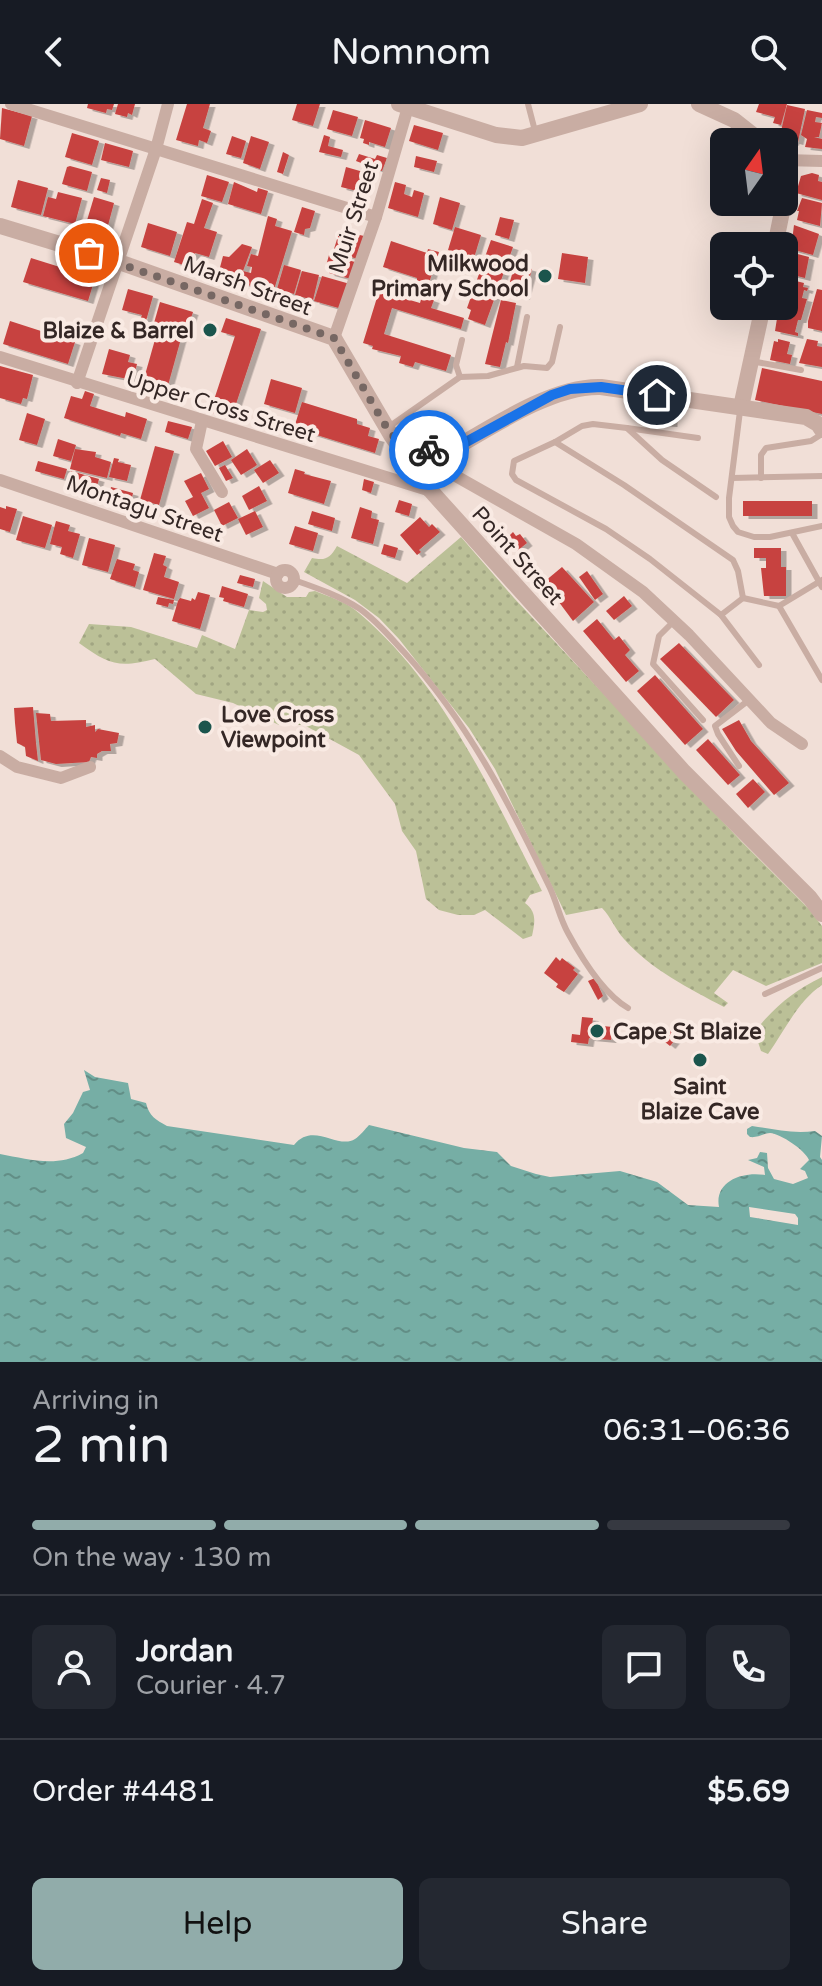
<!DOCTYPE html>
<html lang="en">
<head>
<meta charset="utf-8">
<style>
  :root { --surface:#171b24; --page:#242831; --text:#f1f3f6; --muted:#9ea1a6; --line:#363941; --accent:#91acaa }
  body { margin:0; font-family:"Varela Round",sans-serif; background:var(--page); color:var(--text); height:100vh; display:flex; flex-direction:column; font-size:30px; white-space:nowrap }
  * { box-sizing:border-box; margin:0 }
  p { font-size:26px; color:var(--muted) }
  .icon { flex:none; width:44px; height:44px; fill:none; stroke:currentColor; stroke-width:2; stroke-linecap:round; stroke-linejoin:round }
  .map { position:relative; height:1258px; overflow:hidden }
  .panel { display:flex; flex-direction:column; background:var(--surface); flex:1 }
  .panel>* { flex:none }
  .needle { width:52px; rotate:14deg }
  .fabs { position:absolute; left:710px; top:24px; display:grid; gap:16px }
  .fabs a { display:grid; place-items:center; width:88px; height:88px; border-radius:12px; background:var(--surface); box-shadow:0 8px 32px #0002; font-size:40px }
  .pin { position:absolute; display:grid; place-items:center; width:68px; height:68px; color:#fff; margin:-34px; border:4px solid #fff; border-radius:50%; box-shadow:0 2px 8px #0007 }
  .courier { position:absolute; display:grid; place-items:center; width:80px; height:80px; margin:-40px; border:6px solid #1a73e8; border-radius:50%; background:#fff; color:#222; box-shadow:0 2px 10px #0007 }
  .overview em { font-style:normal; font-weight:600 }
  .overview div { display:flex; flex-direction:column-reverse }
  .overview { display:flex; align-items:center; justify-content:space-between; height:136px; padding:0 32px }
  h1 { font-size:52px; font-weight:600; line-height:60px }
  .bar { display:grid; grid-template-columns:repeat(4,1fr); gap:12px 8px; align-content:center; height:96px; padding:0 32px }
  .bar i { height:10px; border-radius:6px; background:var(--line) }
  .bar .selected { background:var(--accent) }
  .bar p { grid-column:span 4 }
  .line { display:flex; align-items:center; gap:20px; padding:0 32px; border-top:2px solid var(--line) }
  .line div { flex:1 }
  .round { display:grid; place-items:center; flex:none; width:84px; height:84px; border-radius:12px; background:var(--page) }
  .primary-button { display:flex; gap:16px; margin-top:auto; padding:16px 32px }
  .primary-button a { flex:1; height:92px; border-radius:12px; background:var(--accent); color:#111; font-size:32px; font-weight:600; line-height:92px; text-align:center }
  .primary-button a+a { background:var(--page); color:var(--text) }
  header { display:flex; justify-content:space-between; align-items:center; height:104px; padding:0 32px; background:var(--surface); font-size:36px; font-weight:600 }
  .map>svg:first-child { display:block }
  .grass { fill:url(#grass-dots) }
  .water { fill:url(#water-ripples); fill-rule:evenodd }
  .building { fill:#c7433f; filter:url(#shadow) }
  .lines { fill:none; stroke-linecap:round; stroke-linejoin:round }
  .service { stroke:#c9ada3; stroke-width:6 }
  .minor { stroke:#c9ada3; stroke-width:12 }
  .tertiary { stroke:#c9ada3; stroke-width:16 }
  .done { stroke:#766763; stroke-width:8; stroke-dasharray:0 14.4 }
  .route { stroke:#1a73e8; stroke-width:10 }
  .poi-dot { fill:#1b554d; stroke:#f9eae3; stroke-width:3 }
  .labels { text-anchor:middle; stroke-width:8; stroke-linejoin:round; paint-order:stroke }
  .street-label { font-size:22px; fill:#342725; stroke:#f9eae3 }
  .poi-label { font-size:22px; font-weight:bold; fill:#342725; stroke:#f9eae3; text-anchor:end }
</style>
</head>
<body>
<header><svg class="icon" aria-label="back" viewBox="0 0 24 24"><path d="M15 5l-7 7 7 7"/></svg>Nomnom<svg class="icon" aria-label="search" viewBox="0 0 24 24"><circle cx="10" cy="10" r="6"/><path d="M15 15l6 6"/></svg></header>
<div class="map">
<svg width="822" height="1258" viewBox="0 0 822 1258">
  <defs>
    <pattern id="grass-dots" width="8" height="8" patternUnits="userSpaceOnUse" patternTransform="scale(2)"><rect width="8" height="8" fill="#bbc097"/><path d="M2 2h.1M6 6h.1" fill="none" stroke="#a1a582" stroke-width="1.8" stroke-linecap="round"/></pattern>
    <pattern id="water-ripples" width="26" height="14" patternUnits="userSpaceOnUse" patternTransform="scale(2)"><rect width="26" height="14" fill="#76aea5"/><path d="M2 4q2-2 4 0t4 0M15 11q2-2 4 0t4 0" fill="none" stroke="#628e86"/></pattern>
    <filter id="shadow"><feDropShadow dx="5.5" dy="3" stdDeviation="0" flood-color="#0004"/></filter>
  </defs>
  <rect width="100%" height="100%" fill="#f1dfd7"/>
  <g class="grass">
    <path d="M461,433L514,494L741,737L809,805L822,822V859L766,882L733,866L714,889L728,899L724,903C690,885 650,865 624,835C615,825 611,813 602,804L566,811L495,665L469,624L399,535L379,514L355,496L304,468L312,454C326,457 330,454 337,442L407,479Z"/>
    <path d="M263,477L287,493H306L309,488L315,487C330,493 347,498 359,509C445,582 492,690 542,787L530,791L525,799C537,808 535,818 532,832L523,835L485,806L474,811H458L439,806L426,795L416,747L402,727L395,700L359,651L304,621H279L233,599L196,590L155,555C119,564 109,561 79,539L89,520L131,523L197,544L202,531L235,545L249,506L263,508L267,506L266,500L259,494Z"/>
    <path d="M822,873V881C798,897 785,926 768,950L761,947L758,938L749,934C771,907 789,889 822,873Z"/>
  </g>
  <path class="water" d="M84,966L95,973L128,979L131,995L146,999C149,1012 156,1016 167,1022L294,1041C313,1017 338,1046 355,1035C360,1032 365,1025 369,1021L464,1044L497,1048L511,1062L536,1070L550,1073L620,1067L657,1078L688,1101L719,1103C714,1077 743,1067 765,1071L764,1063L748,1056L757,1054L760,1048L767,1049L768,1064L774,1075L793,1080L808,1074L805,1067L800,1065L809,1056C805,1046 781,1030 770,1029C764,1029 758,1034 750,1033L747,1030V1025L752,1022C774,1025 792,1030 815,1027L822,1032L820,1053L822,1056V1258H0V1050C28,1055 56,1064 83,1049L86,1043L66,1034L64,1020L73,1009L83,988L90,986ZM749,1103L795,1110L798,1114V1121L750,1113Z"/>
  <g class="building">
    <polygon points="88,0 114,0 112,6 107,5 106,9 87,4"/>
    <polygon points="118,0 135,0 132,11 128,9 127,13 115,10"/>
    <polygon points="187,0 210,0 203,24 211,27 207,39 199,36 198,42 176,36"/>
    <polygon points="297,0 320,0 313,22 292,16"/>
    <polygon points="759,0 787,0 781,21 773,19 775,13 756,8"/>
    <polygon points="787,1 805,5 798,38 794,37 793,39 779,36"/>
    <polygon points="2,4 32,12 24,42 0,35"/>
    <polygon points="333,6 358,13 352,32 327,25"/>
    <polygon points="807,6 822,9 822,14 816,13 815,18 822,19 819,33 814,33 822,35 822,45 805,43 807,35 801,31"/>
    <polygon points="365,16 391,24 385,43 369,38 369,41 363,39 364,35 360,34"/>
    <polygon points="414,21 443,29 438,46 409,37"/>
    <polygon points="72,29 99,37 92,61 65,53"/>
    <polygon points="324,31 330,33 328,42 343,46 341,53 319,48"/>
    <polygon points="232,32 246,37 241,54 226,50"/>
    <polygon points="251,32 269,38 260,65 243,59"/>
    <polygon points="105,39 133,47 129,63 101,56"/>
    <polygon points="283,48 289,51 283,70 277,68"/>
    <polygon points="359,50 375,55 377,51 387,54 382,67 356,57"/>
    <polygon points="416,52 437,57 434,68 414,63"/>
    <polygon points="70,62 92,68 87,87 62,80 67,63"/>
    <polygon points="346,63 367,69 361,88 341,83"/>
    <polygon points="812,69 819,71 818,77 822,78 822,96 796,89 801,72"/>
    <polygon points="207,71 229,78 222,98 201,92"/>
    <polygon points="101,74 110,76 107,89 97,86"/>
    <polygon points="18,76 48,84 41,111 11,103"/>
    <polygon points="234,78 257,88 258,84 268,87 261,110 228,100"/>
    <polygon points="395,78 406,81 404,90 412,93 414,86 424,89 418,113 388,104"/>
    <polygon points="58,88 82,94 75,120 43,112 48,93 56,95"/>
    <polygon points="94,93 114,99 106,129 85,123"/>
    <polygon points="440,93 460,99 452,126 433,120"/>
    <polygon points="802,94 822,99 820,122 797,116 799,107 797,107"/>
    <polygon points="202,95 213,99 204,124 217,128 209,153 195,149 190,163 174,158 187,118 194,120"/>
    <polygon points="302,103 315,107 310,124 305,125 304,131 294,128"/>
    <polygon points="268,112 277,115 275,122 292,127 273,189 218,171 223,152 229,153 242,140 252,143 243,167 251,169 252,163 247,162 251,150 258,152"/>
    <polygon points="500,113 514,116 509,135 495,131"/>
    <polygon points="148,119 177,128 170,152 141,143"/>
    <polygon points="794,121 819,130 813,151 791,145"/>
    <polygon points="455,123 481,131 474,154 448,146"/>
    <polygon points="347,128 364,132 358,155 340,150 341,147 334,145 338,132 345,134"/>
    <polygon points="491,136 513,143 485,221 468,215 471,206 467,204"/>
    <polygon points="391,137 427,149 428,145 439,148 428,182 417,178 417,174 383,163"/>
    <polygon points="790,148 809,153 805,174 785,169"/>
    <polygon points="562,149 588,153 585,179 558,175"/>
    <polygon points="329,151 355,158 351,175 329,169 330,163 326,162"/>
    <polygon points="31,154 95,174 88,197 23,178"/>
    <polygon points="515,160 532,165 524,193 507,188"/>
    <polygon points="284,161 301,166 294,190 277,185"/>
    <polygon points="302,167 319,171 313,196 295,191"/>
    <polygon points="322,172 350,180 342,205 314,197"/>
    <polygon points="784,174 804,179 803,183 808,184 807,187 804,186 802,194 807,195 801,216 798,216 795,228 798,229 798,232 775,227 779,202 784,202"/>
    <polygon points="128,185 153,192 146,217 140,216 142,211 122,206"/>
    <polygon points="817,185 822,186 822,227 808,224 808,217"/>
    <polygon points="379,187 420,199 422,192 434,196 431,204 464,214 461,225 392,204 384,230 451,251 446,267 415,258 413,263 399,259 401,252 372,245 373,242 363,239"/>
    <polygon points="501,196 516,199 508,239 506,238 500,263 485,260"/>
    <polygon points="160,198 193,208 186,229 154,219"/>
    <polygon points="226,214 261,225 231,315 210,308 235,232 221,228"/>
    <polygon points="10,217 75,238 68,260 3,240"/>
    <polygon points="158,225 182,231 167,285 143,278"/>
    <polygon points="778,235 790,238 787,250 792,251 790,260 770,256 774,237 778,238"/>
    <polygon points="807,235 818,237 817,242 822,243 822,263 799,259"/>
    <polygon points="109,245 130,251 128,258 137,260 133,276 102,270"/>
    <polygon points="0,262 33,271 27,295 23,294 21,300 0,294"/>
    <polygon points="762,264 822,277 822,310 755,296"/>
    <polygon points="271,275 302,284 295,309 264,300"/>
    <polygon points="85,287 94,290 90,302 125,313 126,308 147,315 141,335 121,329 120,332 64,314 71,292 82,295"/>
    <polygon points="302,298 357,315 357,320 370,324 368,332 379,335 375,349 294,324"/>
    <polygon points="641,306 672,308 672,320 640,318"/>
    <polygon points="27,309 45,315 37,341 19,336"/>
    <polygon points="168,317 192,323 188,335 165,328"/>
    <polygon points="58,335 76,341 71,357 53,352"/>
    <polygon points="223,337 232,353 215,362 206,347"/>
    <polygon points="155,342 174,347 159,401 140,396"/>
    <polygon points="75,345 96,348 95,353 111,358 107,374 70,365"/>
    <polygon points="247,345 257,361 241,371 231,356"/>
    <polygon points="114,354 119,355 118,358 131,361 127,377 109,373"/>
    <polygon points="270,356 279,369 263,379 254,366"/>
    <polygon points="38,357 67,365 64,375 35,367"/>
    <polygon points="225,361 233,374 226,377 219,364"/>
    <polygon points="295,365 305,368 304,370 331,377 324,400 288,389"/>
    <polygon points="71,367 99,375 96,385 68,377"/>
    <polygon points="201,369 209,385 201,389 209,404 193,412 185,397 193,393 184,377"/>
    <polygon points="364,375 374,378 371,389 362,386"/>
    <polygon points="259,382 267,397 249,406 242,392"/>
    <polygon points="111,383 133,389 131,397 109,391"/>
    <polygon points="399,396 412,400 409,412 395,408"/>
    <rect x="743" y="397" width="69" height="15"/>
    <polygon points="229,398 238,414 222,422 214,406"/>
    <polygon points="6,402 17,405 10,428 0,425 0,403 6,405"/>
    <polygon points="360,403 372,407 371,414 379,416 373,440 351,434"/>
    <polygon points="255,407 263,423 246,431 238,415"/>
    <polygon points="312,407 335,414 332,427 308,420"/>
    <polygon points="23,412 52,421 45,444 16,436"/>
    <polygon points="420,413 429,423 432,420 440,428 419,446 421,448 417,451 400,431"/>
    <polygon points="56,417 70,421 68,427 80,430 73,454 60,450 62,443 50,440"/>
    <polygon points="295,422 318,429 313,447 289,440"/>
    <polygon points="513,428 516,432 520,430 527,439 517,447 509,432"/>
    <polygon points="89,434 115,441 108,468 82,461"/>
    <polygon points="384,440 398,444 395,454 381,450"/>
    <polygon points="754,444 781,444 781,463 786,463 786,492 764,492 761,464 766,464 766,454 754,454"/>
    <polygon points="154,449 166,452 163,461 167,463 164,473 179,478 174,495 143,486"/>
    <polygon points="117,455 135,460 133,466 139,468 135,483 110,475"/>
    <polygon points="562,463 594,498 573,517 544,478"/>
    <polygon points="587,467 603,490 595,496 579,473"/>
    <polygon points="240,471 255,475 253,483 237,479"/>
    <polygon points="222,482 248,490 244,503 223,497 224,494 219,493"/>
    <polygon points="198,488 210,491 200,525 172,517 178,497 180,494 191,497 192,494 195,496"/>
    <polygon points="624,492 632,502 614,516 606,507"/>
    <polygon points="158,493 174,496 173,500 169,499 168,503 156,500"/>
    <polygon points="597,515 614,536 619,532 630,546 625,551 639,567 626,578 583,527"/>
    <polygon points="679,539 734,596 716,613 660,555"/>
    <polygon points="655,571 703,625 685,641 637,587"/>
    <polygon points="33,603 36,639 38,657 26,652 25,643 17,639 15,619 14,604"/>
    <polygon points="36,609 50,610 51,617 86,616 86,623 95,621 95,628 98,625 119,629 117,639 110,640 111,647 102,647 97,650 97,654 91,653 89,658 56,660 41,656"/>
    <polygon points="739,616 751,637 789,679 774,691 736,647 722,625"/>
    <polygon points="708,635 740,671 728,681 696,646"/>
    <polygon points="753,675 765,688 748,704 736,690"/>
    <polygon points="556,853 560,857 562,854 575,864 573,866 578,870 564,888 556,883 558,880 544,869"/>
    <polygon points="595,874 603,892 598,896 588,877"/>
    <polygon points="582,913 593,914 592,921 613,923 611,936 589,934 588,940 571,938 572,930 580,931"/>
    <polygon points="668,924 678,932 670,942 660,934"/>
  </g>
  <g class="lines">
    <g class="service">
      <polyline points="528,0 535,27"/>
      <polyline points="751,257 801,266"/>
      <polyline points="517,263 527,213"/>
      <polyline points="460,273 456,261 462,236"/>
      <polyline points="740,307 729,394 729,413 733,422 738,428 754,433 770,433 822,422"/>
      <polyline points="390,322 460,273 488,272 524,262 547,264 552,258 560,223"/>
      <polyline points="627,324 698,334"/>
      <polyline points="555,338 582,322 593,320 627,324 662,356 716,393"/>
      <polyline points="732,374 822,372"/>
      <polyline points="761,374 761,351 766,344 811,337 822,330"/>
      <polyline points="792,429 822,483"/>
      <path d="M294,476C317,484 340,492 360,505C377,517 390,533 404,548C467,617 510,700 550,784C557,799 560,815 568,829C581,853 604,890 628,904"/>
      <polyline points="822,476 779,502 822,576"/>
      <polyline points="721,511 650,455 606,425 516,376 512,370 514,357 555,338 624,381 733,456 738,467 743,494"/>
      <polyline points="674,517 659,532 653,560 703,616"/>
      <polyline points="759,561 721,511 743,494 779,502"/>
      <polyline points="739,662 718,630 715,622 749,596"/>
      <polyline points="765,890 822,864"/>
    </g>
    <g class="minor">
      <polyline points="11,0 376,113"/>
      <polyline points="784,56 822,57"/>
      <polyline points="334,234 376,113 408,3"/>
      <polyline points="0,253 431,387"/>
      <polyline points="77,279 156,45 168,0"/>
      <polyline points="202,317 196,345 222,388"/>
      <polyline points="431,358 576,440 643,488 689,531 771,619 802,640"/>
      <polyline points="0,376 278,470"/>
      <circle cx="285" cy="475" r="9"/>
      <polyline points="0,652 17,663 61,674 90,663"/>
    </g>
    <g class="tertiary">
      <polyline points="399,0 496,31 522,34 640,0"/>
      <polyline points="699,0 734,16 762,38"/>
      <polyline points="784,65 787,81 784,97"/>
      <polyline points="0,122 119,158 334,234 391,331 431,387 684,668 810,794 822,810"/>
      <polyline points="775,142 784,98"/>
      <polyline points="741,303 763,202"/>
      <polyline points="392,331 422,344 446,349"/>
      <path d="M414,367C467,341 543,281 601,283L806,313L818,320L822,326"/>
    </g>
  </g>
  <g class="lines">
    <polyline class="done" points="89,149 334,234 391,331 429,346"/>
    <polyline class="route" points="429,346 446,349 552,291 570,285 601,283 657,291"/>
  </g>
  <g class="poi-dot">
    <circle cx="545" cy="172" r="8"/>
    <circle cx="210" cy="226" r="8"/>
    <circle cx="205" cy="623" r="8"/>
    <circle cx="597" cy="927" r="8"/>
    <circle cx="700" cy="956" r="8"/>
  </g>
  <g class="labels">
    <g class="street-label">
      <text transform="translate(353 113) rotate(-72)" y="8">Muir Street</text>
      <text transform="translate(248 181) rotate(20)" y="8">Marsh Street</text>
      <text transform="translate(221 302) rotate(17)" y="8">Upper Cross Street</text>
      <text transform="translate(145 404) rotate(19)" y="8">Montagu Street</text>
      <text transform="translate(518 451) rotate(48)" y="8">Point Street</text>
    </g>
    <g class="poi-label">
      <text x="529" y="167">Milkwood<tspan x="529" dy="25">Primary School</tspan></text>
      <text x="194" y="234">Blaize &amp; Barrel</text>
      <text x="221" y="618" text-anchor="start">Love Cross<tspan x="221" dy="25">Viewpoint</tspan></text>
      <text x="613" y="935" text-anchor="start">Cape St Blaize</text>
      <text x="700" y="990" text-anchor="middle">Saint<tspan x="700" dy="25">Blaize Cave</tspan></text>
    </g>
  </g>
</svg>
<div class="fabs">
<a><svg class="needle" viewBox="-14 -14 28 28"><path d="M0-13l5 13h-10z" fill="#e53935"/><path d="M0 13l5-13h-10z" fill="#9ea1a6"/></svg></a>
<a><svg class="icon" aria-label="locate" viewBox="0 0 24 24"><circle cx="12" cy="12" r="6"/><path d="M12 2v4M12 18v4M2 12h4M18 12h4"/></svg></a>
</div>
<div class="pin" style="left:89px;top:149px;background:#ea580c"><svg class="icon" aria-label="bag" viewBox="0 0 24 24"><path d="M5 8h14l-1 12H6zM9 8a3 3 0 0 1 6 0"/></svg></div>
<div class="pin" style="left:657px;top:291px;background:#1f2937"><svg class="icon" aria-label="home" viewBox="0 0 24 24"><path d="M3 11l9-7 9 7M6 9v11h12V9"/></svg></div>
<div class="courier" style="left:429px;top:346px"><svg class="icon" aria-label="bike" viewBox="0 0 24 24"><circle cx="6" cy="16" r="4"/><circle cx="18" cy="16" r="4"/><path d="M6 16l4-8h5l3 8M10 8l3 8H6M13 5h3"/></svg></div>
</div>
<section class="panel">
<div class="overview"><div><h1>2 min</h1><p>Arriving in</p></div><em>06:31–06:36</em></div>
<div class="bar"><i class="selected"></i><i class="selected"></i><i class="selected"></i><i></i><p>On the way · 130 m</p></div>
<div class="line" style="height:144px"><a class="round"><svg class="icon" aria-label="person" viewBox="0 0 24 24"><circle cx="12" cy="8" r="4"/><path d="M4 21q1-7 8-7t8 7"/></svg></a><div><b>Jordan</b><p>Courier · 4.7</p></div><a class="round"><svg class="icon" aria-label="chat" viewBox="0 0 24 24"><path d="M4 5h16v11H9l-5 4z"/></svg></a><a class="round"><svg class="icon" aria-label="phone" viewBox="0 0 24 24"><path d="M5 4h4l2 5-3 2q2 4 5 5l2-3 5 2v4C11 20 4 13 5 4z"/></svg></a></div>
<div class="line" style="height:104px"><div>Order #4481</div><b>$5.69</b></div>
<div class="primary-button"><a>Help</a><a>Share</a></div>
</section>
</body>
</html>
